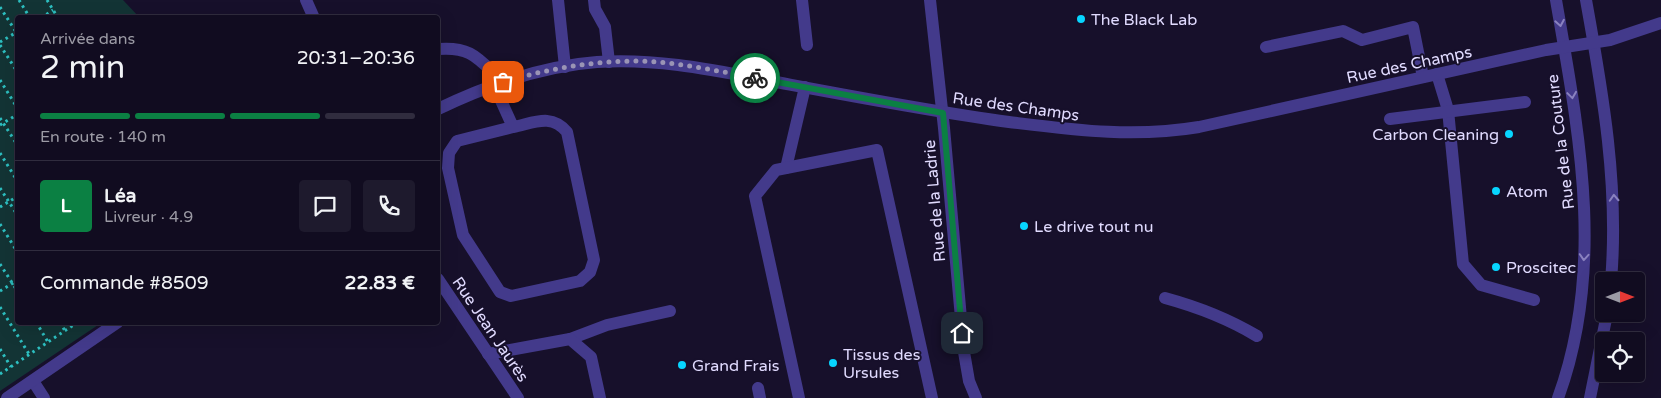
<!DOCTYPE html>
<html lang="fr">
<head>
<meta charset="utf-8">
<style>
  :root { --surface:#110c20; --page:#1e1a2d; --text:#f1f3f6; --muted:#9c9ba5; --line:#302c3e; --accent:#0b8043 }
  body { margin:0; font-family:"Varela Round",sans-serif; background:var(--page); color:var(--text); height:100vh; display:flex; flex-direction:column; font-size:19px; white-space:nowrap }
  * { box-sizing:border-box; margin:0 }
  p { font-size:16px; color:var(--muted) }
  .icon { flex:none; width:28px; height:28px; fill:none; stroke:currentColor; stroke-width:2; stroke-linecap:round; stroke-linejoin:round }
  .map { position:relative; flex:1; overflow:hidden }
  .details { position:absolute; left:15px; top:15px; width:425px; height:310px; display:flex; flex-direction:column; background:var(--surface); border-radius:5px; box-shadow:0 5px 20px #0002,0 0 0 1px var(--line) }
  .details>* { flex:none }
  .needle { width:32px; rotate:90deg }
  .fabs { position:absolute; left:1595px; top:272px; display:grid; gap:10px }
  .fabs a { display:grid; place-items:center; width:50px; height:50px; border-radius:5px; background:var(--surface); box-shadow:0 5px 20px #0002,0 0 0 1px var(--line); font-size:25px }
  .pin { position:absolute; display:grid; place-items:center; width:42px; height:42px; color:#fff; margin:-21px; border-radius:10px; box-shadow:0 2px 8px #0006 }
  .courier { position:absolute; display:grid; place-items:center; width:50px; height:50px; margin:-25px; border:4px solid #0b8043; border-radius:50%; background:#fff; color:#222; box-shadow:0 1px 6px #0007 }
  .overview em { font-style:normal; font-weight:600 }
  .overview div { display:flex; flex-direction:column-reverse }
  .overview { display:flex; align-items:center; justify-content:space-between; height:85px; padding:0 25px }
  h1 { font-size:32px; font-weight:600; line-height:38px }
  .bar { display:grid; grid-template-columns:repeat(4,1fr); gap:8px 5px; align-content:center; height:60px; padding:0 25px }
  .bar i { height:6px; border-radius:4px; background:var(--line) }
  .bar .current { background:var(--accent) }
  .bar p { grid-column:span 4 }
  .line { display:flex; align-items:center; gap:12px; padding:0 25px; border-top:1px solid var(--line) }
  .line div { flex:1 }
  .round { display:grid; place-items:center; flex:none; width:52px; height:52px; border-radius:5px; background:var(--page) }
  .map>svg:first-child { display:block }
  .green { fill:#133435 }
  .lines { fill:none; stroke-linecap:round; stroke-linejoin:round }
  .path { stroke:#2dbfc0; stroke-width:3; stroke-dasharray:2.5 4; stroke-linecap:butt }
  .minor { stroke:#433a8b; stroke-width:12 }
  .oneway { stroke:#8a82bf }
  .done { stroke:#9a94b5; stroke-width:5; stroke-dasharray:0 9 }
  .route { stroke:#0b8043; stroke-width:6 }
  .poi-dot { fill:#07d5ff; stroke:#17102b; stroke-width:2 }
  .labels { text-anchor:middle; stroke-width:4; stroke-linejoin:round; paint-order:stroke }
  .poi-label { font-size:16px; fill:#e1dbff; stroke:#17102b; text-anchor:start }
  .street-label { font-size:16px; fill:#e1dbff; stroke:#17102b }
</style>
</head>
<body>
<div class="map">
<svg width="1661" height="398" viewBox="0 0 1661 398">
  <rect width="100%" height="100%" fill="#17102b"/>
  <polygon class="green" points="0,0 123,0 139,17 18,18 18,322 101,323 0,391"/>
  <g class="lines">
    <g class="path">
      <polyline points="19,0 30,18"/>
      <polyline points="47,0 58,18"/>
      <polyline points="0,7 18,35"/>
      <polyline points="41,18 53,10"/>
      <polyline points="0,42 17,32"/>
      <polyline points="0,45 18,73"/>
      <polyline points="0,80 18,109"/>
      <polyline points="0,118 18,146"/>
      <polyline points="0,125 18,114"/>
      <polyline points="0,153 18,182"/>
      <polyline points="0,188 18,216"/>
      <polyline points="0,207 18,196"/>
      <polyline points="0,224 18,253"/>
      <polyline points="0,264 18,292"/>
      <polyline points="0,291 18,280"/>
      <polyline points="0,307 29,354"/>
      <polyline points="36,322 48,342"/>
      <polyline points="60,322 65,331"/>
      <polyline points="0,349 11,367"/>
      <polyline points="0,374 78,322"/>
    </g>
    <g class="minor">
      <polyline points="306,0 314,18"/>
      <polyline points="558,0 565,67"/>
      <polyline points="594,0 595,9 605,27 609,62"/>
      <polyline points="802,0 807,45"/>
      <polyline points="930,0 944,128 964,352 969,381 976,398"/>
      <path d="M1556,0C1579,133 1606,267 1558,398"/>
      <path d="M1586,0C1603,94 1619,186 1611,281"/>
      <polyline points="1266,47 1343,31 1362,40 1413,27 1423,77"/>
      <path d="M438,49C472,46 479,60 503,82"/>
      <polyline points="1437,74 1448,110 1463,264 1481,285 1534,300"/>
      <path d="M494,85L513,127C534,123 551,113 567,132L594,260L590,272L580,281L511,296L500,292L463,235L448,168L449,153L457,141L513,127"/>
      <path d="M438,109C488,85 542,66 597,62C657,58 713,70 771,81C851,96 929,111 1009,122C1075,130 1133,138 1199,127L1546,50L1610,40L1661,23"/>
      <polyline points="1390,119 1525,102"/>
      <polyline points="786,168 805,87"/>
      <polyline points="438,279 518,398"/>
      <path d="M1165,298C1198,307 1227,318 1257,336"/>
      <polyline points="570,339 607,325 670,311"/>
      <polyline points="488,354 570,339 591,357 600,398"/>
      <polyline points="33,381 44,398"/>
      <polyline points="758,388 760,398"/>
      <polyline points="7,398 118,322"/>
      <polyline points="799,398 755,196 776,170 877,150 932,398"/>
      <polyline points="1590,398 1607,314"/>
    </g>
  </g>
  <defs><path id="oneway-chevron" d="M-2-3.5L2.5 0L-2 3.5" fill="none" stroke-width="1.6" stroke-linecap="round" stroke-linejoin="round" transform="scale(1.25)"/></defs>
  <g class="oneway">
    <use href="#oneway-chevron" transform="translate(1560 23) rotate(80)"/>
    <use href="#oneway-chevron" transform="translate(1572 95) rotate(82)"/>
    <use href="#oneway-chevron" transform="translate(1614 198) rotate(-93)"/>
    <use href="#oneway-chevron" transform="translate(1584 257) rotate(94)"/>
  </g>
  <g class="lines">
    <path class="done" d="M503,82C547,69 592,61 638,61C677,62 717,71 755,78"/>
    <polyline class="route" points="755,78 943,113 962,333"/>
  </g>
  <g class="poi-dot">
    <circle cx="1081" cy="19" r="5"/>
    <circle cx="1509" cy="134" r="5"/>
    <circle cx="1496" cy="191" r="5"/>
    <circle cx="1024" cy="226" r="5"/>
    <circle cx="1496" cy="267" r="5"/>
    <circle cx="833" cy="363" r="5"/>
    <circle cx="682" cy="365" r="5"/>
  </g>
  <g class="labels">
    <g class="poi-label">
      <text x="1091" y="25">The Black Lab</text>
      <text x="1499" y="140" text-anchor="end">Carbon Cleaning</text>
      <text x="1506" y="197">Atom</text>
      <text x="1034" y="232">Le drive tout nu</text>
      <text x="1506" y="273">Proscitec</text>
      <text x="843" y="360">Tissus des<tspan x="843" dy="18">Ursules</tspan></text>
      <text x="692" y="371">Grand Frais</text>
    </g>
    <g class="street-label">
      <text transform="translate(1409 64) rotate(-12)" y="6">Rue des Champs</text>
      <text transform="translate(1016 106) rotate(8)" y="6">Rue des Champs</text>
      <text transform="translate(1560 142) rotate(-97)" y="6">Rue de la Couture</text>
      <text transform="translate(934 201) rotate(-95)" y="6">Rue de la Ladrie</text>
      <text transform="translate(491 329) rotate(56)" y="6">Rue Jean Jaurès</text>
    </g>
  </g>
</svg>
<div class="fabs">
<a><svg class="needle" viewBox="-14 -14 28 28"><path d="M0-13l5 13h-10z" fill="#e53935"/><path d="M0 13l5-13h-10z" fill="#9c9ba5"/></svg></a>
<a><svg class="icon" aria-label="locate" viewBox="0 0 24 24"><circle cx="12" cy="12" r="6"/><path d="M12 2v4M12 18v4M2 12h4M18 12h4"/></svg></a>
</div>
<div class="pin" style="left:503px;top:82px;background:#ea580c"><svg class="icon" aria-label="bag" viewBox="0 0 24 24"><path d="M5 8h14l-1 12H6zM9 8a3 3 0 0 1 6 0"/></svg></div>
<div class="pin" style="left:962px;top:333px;background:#1f2937"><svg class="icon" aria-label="home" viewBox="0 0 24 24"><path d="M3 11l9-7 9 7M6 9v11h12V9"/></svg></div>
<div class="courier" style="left:755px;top:78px"><svg class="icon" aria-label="bike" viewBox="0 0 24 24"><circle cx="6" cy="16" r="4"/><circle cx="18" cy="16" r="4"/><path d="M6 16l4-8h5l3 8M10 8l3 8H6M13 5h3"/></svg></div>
<section class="details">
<div class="overview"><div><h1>2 min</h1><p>Arrivée dans</p></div><em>20:31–20:36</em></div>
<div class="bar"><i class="current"></i><i class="current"></i><i class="current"></i><i></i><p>En route · 140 m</p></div>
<div class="line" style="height:90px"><b class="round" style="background:var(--accent);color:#fff">L</b><div><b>Léa</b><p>Livreur · 4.9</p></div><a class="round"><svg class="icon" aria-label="chat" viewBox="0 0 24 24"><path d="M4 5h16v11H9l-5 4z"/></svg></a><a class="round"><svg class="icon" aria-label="phone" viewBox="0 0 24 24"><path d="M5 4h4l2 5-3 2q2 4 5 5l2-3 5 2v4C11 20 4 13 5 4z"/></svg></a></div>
<div class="line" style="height:65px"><div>Commande #8509</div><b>22.83 €</b></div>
</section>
</div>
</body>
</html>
